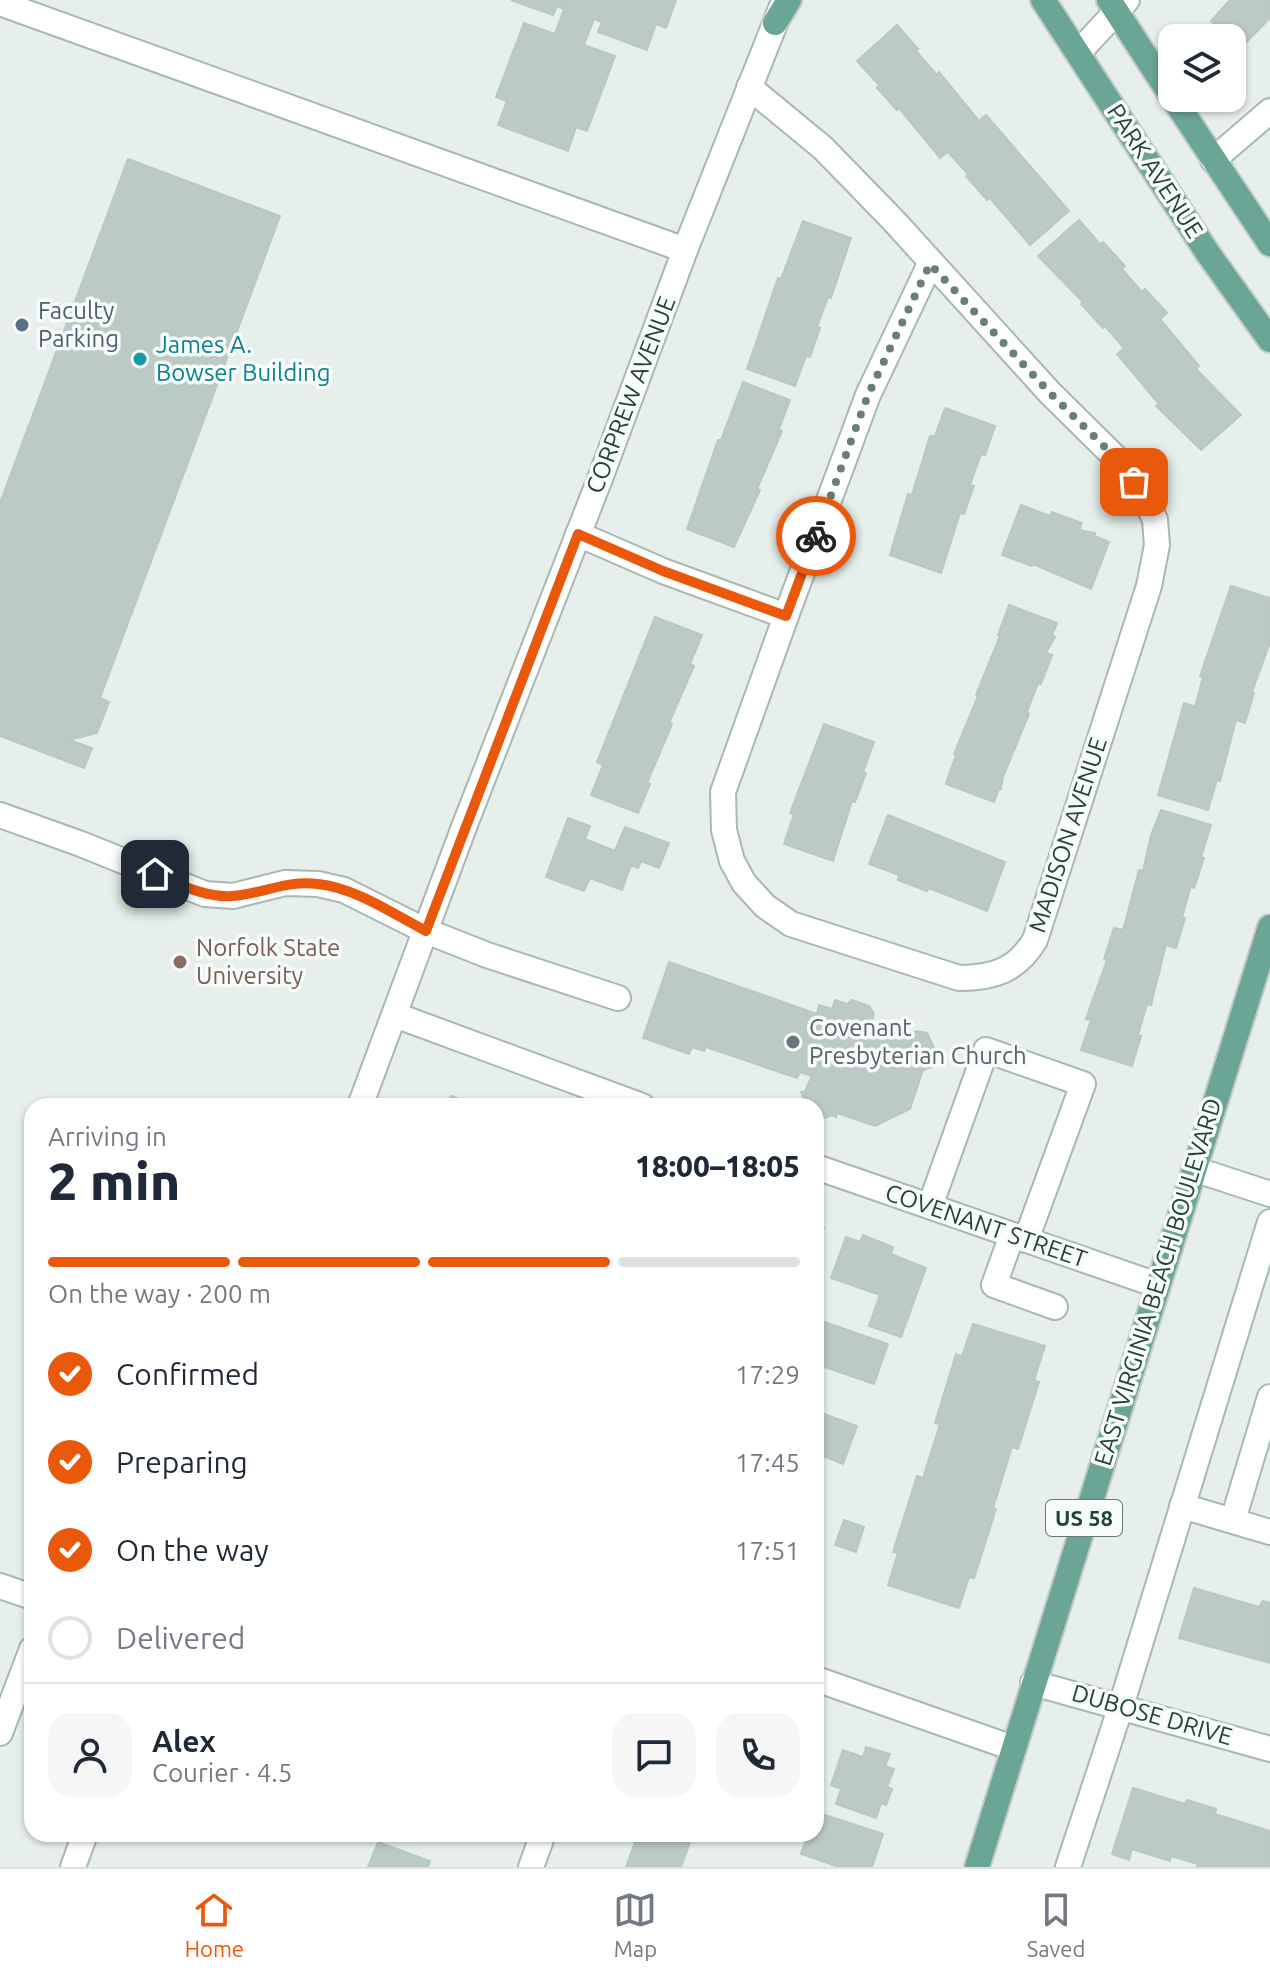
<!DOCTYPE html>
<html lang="en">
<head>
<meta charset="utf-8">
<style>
  :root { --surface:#fff; --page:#f6f6f7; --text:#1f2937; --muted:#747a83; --line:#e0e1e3; --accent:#ea580c }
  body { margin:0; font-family:Ubuntu,sans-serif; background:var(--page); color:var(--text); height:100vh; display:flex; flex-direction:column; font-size:30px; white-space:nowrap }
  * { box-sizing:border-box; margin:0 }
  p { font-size:26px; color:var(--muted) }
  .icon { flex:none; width:44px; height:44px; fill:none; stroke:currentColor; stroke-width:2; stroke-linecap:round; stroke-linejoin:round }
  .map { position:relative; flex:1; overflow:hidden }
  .sheet { position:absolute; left:24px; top:1098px; width:800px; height:744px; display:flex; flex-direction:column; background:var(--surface); border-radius:24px; box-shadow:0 2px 6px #0004 }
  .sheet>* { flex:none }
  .controls { position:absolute; left:1158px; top:24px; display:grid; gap:16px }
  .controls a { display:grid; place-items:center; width:88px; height:88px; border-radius:16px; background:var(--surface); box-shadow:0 2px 6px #0004; font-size:40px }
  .pin { position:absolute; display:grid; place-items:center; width:68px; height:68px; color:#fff; margin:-34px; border-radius:16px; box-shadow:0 4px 12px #0006 }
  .courier { position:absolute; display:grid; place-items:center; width:80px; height:80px; margin:-40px; border:6px solid #ea580c; border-radius:50%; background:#fff; color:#222; box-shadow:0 2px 10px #0007 }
  .head em { font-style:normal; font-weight:800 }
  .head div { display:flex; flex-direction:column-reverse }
  .head { display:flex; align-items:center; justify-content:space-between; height:136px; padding:0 24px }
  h1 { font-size:52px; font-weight:800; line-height:60px }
  .bar { display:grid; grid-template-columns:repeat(4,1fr); gap:12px 8px; align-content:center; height:96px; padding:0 24px }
  .bar i { height:10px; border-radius:6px; background:var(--line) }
  .bar .selected { background:var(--accent) }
  .bar p { grid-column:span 4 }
  .line { display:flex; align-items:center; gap:20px; padding:0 24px; border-top:2px solid var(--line) }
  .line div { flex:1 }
  .round { display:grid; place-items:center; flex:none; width:84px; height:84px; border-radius:24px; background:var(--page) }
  ol { padding:0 24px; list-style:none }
  li { display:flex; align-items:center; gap:24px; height:88px }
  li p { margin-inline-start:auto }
  li .icon { padding:8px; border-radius:50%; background:var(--accent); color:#fff; stroke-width:4 }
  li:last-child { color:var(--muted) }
  li i { width:44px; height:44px; border:4px solid var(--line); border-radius:50% }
  .dock { display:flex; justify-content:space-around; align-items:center; height:112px; border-top:2px solid var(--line); background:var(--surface); font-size:22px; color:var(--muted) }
  .dock a { display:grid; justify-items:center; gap:4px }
  .dock .selected { color:var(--accent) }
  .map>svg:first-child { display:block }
  .building { fill:#bbcac4; stroke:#b8c9c2; stroke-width:2 }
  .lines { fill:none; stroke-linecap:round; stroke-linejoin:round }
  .minor-casing { stroke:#a8b8b2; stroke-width:28 }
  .major-casing { stroke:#c2cac8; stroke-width:28 }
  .minor { stroke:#fff; stroke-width:24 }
  .major { stroke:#6aa596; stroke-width:24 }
  .done { stroke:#687f78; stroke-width:8; stroke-dasharray:0 14.4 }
  .route { stroke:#ea580c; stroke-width:10 }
  .service-dot { fill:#5c6f8a; stroke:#f7fbf9; stroke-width:3 }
  .culture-dot { fill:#0f9aa8; stroke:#f7fbf9; stroke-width:3 }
  .education-dot { fill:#8d6e63; stroke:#f7fbf9; stroke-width:3 }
  .worship-dot { fill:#6b7280; stroke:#f7fbf9; stroke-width:3 }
  .labels { text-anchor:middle; stroke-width:7; stroke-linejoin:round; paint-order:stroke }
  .shield { fill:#f7fbf9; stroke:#637a73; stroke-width:2 }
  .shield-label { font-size:22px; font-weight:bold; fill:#24423a }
  .street-label { font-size:24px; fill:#24423a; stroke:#f7fbf9 }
  .service-label { font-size:24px; fill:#4e5e75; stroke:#f7fbf9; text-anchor:start }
  .culture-label { font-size:24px; fill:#0d838f; stroke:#f7fbf9; text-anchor:start }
  .education-label { font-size:24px; fill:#785e54; stroke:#f7fbf9; text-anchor:start }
  .worship-label { font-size:24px; fill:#5b616d; stroke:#f7fbf9; text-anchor:start }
</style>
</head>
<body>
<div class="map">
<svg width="1270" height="1867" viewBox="0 0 1270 1867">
  <rect width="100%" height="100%" fill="#e6efeb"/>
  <g class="building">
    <polygon points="511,0 676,0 666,28 656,24 647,50 598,32 602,22 594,19 584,45 615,56 587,131 576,127 568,151 498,125 507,101 496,97 524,23 555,34 564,9 557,6 553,15"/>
    <polygon points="1230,0 1270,0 1270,18 1237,52 1232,48 1232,38 1211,21"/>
    <polygon points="897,25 918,49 916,51 937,75 939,72 979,121 986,115 1069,211 1030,245 990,198 987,200 966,176 968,174 948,152 940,158 899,108 897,110 877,88 879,85 857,61"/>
    <polygon points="128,159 280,216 100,698 109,702 97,733 69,740 92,748 84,768 0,736 0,503"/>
    <polygon points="1079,220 1100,244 1103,242 1125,266 1122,269 1142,292 1145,289 1167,313 1160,319 1199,366 1196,369 1241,415 1201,450 1156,406 1159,404 1117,354 1124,348 1105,326 1103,328 1081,304 1083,302 1038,256"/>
    <polygon points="803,221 851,238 831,298 828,297 817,327 820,328 810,357 806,356 795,386 747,369 778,278 781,279"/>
    <polygon points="743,382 790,400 779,429 782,431 757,489 760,490 734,547 687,529 718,440 721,440"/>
    <polygon points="945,408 995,426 985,455 981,454 970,485 974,486 964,514 960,513 941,573 890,555 908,494 912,495 930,436 935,436"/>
    <polygon points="1021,505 1050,516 1052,512 1082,523 1079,530 1095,533 1095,536 1109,542 1091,589 1033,564 1032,566 1002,555"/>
    <polygon points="1231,586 1270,598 1270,642 1252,692 1254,693 1245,723 1236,720 1220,781 1217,780 1208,810 1158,795 1184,703 1195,707 1203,677 1200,676"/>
    <polygon points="1009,605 1057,623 1052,635 1055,637 1046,653 1052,655 1041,684 1038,683 1027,712 1029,714 1003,777 1001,789 999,789 994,802 946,784 956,755 954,754 978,696 976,695 1000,636 998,635"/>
    <polygon points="655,617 702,635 690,664 694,666 669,723 672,724 647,783 650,784 638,813 591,795 603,765 597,762"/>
    <polygon points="824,724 874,742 863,772 866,773 855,802 852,801 833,861 784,844 794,814 790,813"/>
    <polygon points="1161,810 1211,825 1201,857 1204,858 1194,888 1191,886 1182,917 1185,918 1176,948 1166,945 1151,1005 1147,1004 1138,1035 1141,1036 1132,1066 1081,1050 1091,1020 1086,1019 1107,960 1104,959 1114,928 1123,930 1139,870 1143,871 1151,835"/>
    <polygon points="888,815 1005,862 987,911 929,888 927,891 898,880 899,875 869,864"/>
    <polygon points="568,818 590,826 585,839 615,851 625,827 669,843 659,868 641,861 638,868 631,865 622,890 590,878 584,891 546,877"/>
    <polygon points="669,962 817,1014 819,1005 832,1009 835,1000 847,1004 852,1000 869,1006 874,1014 871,1024 907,1035 917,1031 927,1033 938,1056 934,1066 923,1070 910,1109 875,1126 837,1113 836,1117 832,1115 825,1118 816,1116 816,1106 807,1106 801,1092 805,1091 812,1076 800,1072 797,1078 706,1047 704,1051 692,1047 689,1054 643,1038"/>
    <polygon points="451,1096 478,1106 447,1106"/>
    <polygon points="816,1225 824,1228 816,1252"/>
    <polygon points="863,1235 893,1247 891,1254 926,1268 901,1337 869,1326 880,1295 831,1278 846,1237 860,1242"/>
    <polygon points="816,1319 888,1344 874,1384 816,1364"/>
    <polygon points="973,1324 1045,1346 1034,1380 1039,1382 1018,1449 1012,1447 993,1508 996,1509 974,1578 969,1577 959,1608 888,1585 898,1553 893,1552 917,1476 923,1478 940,1424 935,1423 956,1354 962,1356"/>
    <polygon points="816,1411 857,1426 843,1464 816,1453"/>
    <polygon points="844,1520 864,1527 856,1552 835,1545"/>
    <polygon points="1194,1588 1259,1607 1263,1601 1270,1603 1270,1663 1179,1638"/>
    <polygon points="866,1747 890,1754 885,1766 894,1769 887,1787 892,1789 886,1805 881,1803 876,1818 836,1804 841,1789 831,1785 843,1750 863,1757"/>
    <polygon points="1133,1788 1185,1804 1187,1800 1216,1809 1215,1814 1270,1831 1270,1867 1197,1867 1198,1864 1171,1856 1170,1861 1132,1849 1129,1860 1112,1854"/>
    <polygon points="816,1812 883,1834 872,1867 839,1867 801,1854 808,1834 816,1834"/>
    <polygon points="638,1834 693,1834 681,1867 626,1867"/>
    <polygon points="378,1842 430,1861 428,1867 368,1867"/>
  </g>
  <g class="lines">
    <defs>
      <g id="minor">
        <polyline points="0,3 685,250"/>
        <polyline points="1078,53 1127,0"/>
        <path d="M749,87L823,148L894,221L1050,393L1122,464L1146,500L1155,520L1157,545L1149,586L1035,940C1017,970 994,978 959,978L791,924L765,906L744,883L732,861L724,830L723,792L786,616L868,395L930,264"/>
        <polyline points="1213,160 1270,111"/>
        <polyline points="578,534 663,571 786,616"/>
        <polyline points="0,815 81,844 205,894 233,896 285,883 318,884 344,890 426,931 487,955 618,998"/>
        <polyline points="395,1015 642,1106"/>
        <polyline points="360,1106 464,827 601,476 685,250 782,6"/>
        <polyline points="816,1167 1157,1285"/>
        <polyline points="1194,1169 1270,1194"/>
        <polyline points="930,1206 986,1050 1083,1084 1026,1240"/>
        <polyline points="1012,1235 994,1285 1055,1307"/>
        <polyline points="1182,1506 1270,1532"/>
        <polyline points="1233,1520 1270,1397"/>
        <polyline points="0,1586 32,1597"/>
        <polyline points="816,1679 1013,1748"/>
        <polyline points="1033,1683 1270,1749"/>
        <polyline points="0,1733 32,1649"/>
        <polyline points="73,1867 85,1834"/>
        <polyline points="531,1867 543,1834"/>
        <polyline points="1068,1867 1121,1706 1270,1222"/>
      </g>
      <g id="major">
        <polyline points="1043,0 1207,252 1270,340"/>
        <polyline points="1109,0 1172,97"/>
        <polyline points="775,23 789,0"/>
        <polyline points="1173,98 1270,244"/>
        <polyline points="977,1867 1270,927"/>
      </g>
    </defs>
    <use href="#minor" class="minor-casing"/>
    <use href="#major" class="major-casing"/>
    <use href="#minor" class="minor"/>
    <use href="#major" class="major"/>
  </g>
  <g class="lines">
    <polyline class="done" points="816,536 868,395 930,264 1050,393 1122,464 1134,482"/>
    <path class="route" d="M155,874C180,884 205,898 232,896C263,894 285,880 318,884C356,888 393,914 426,931L578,534L663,571L786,616L816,536"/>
  </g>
  <circle class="service-dot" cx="22" cy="325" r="8"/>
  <circle class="culture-dot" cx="140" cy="359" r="8"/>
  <circle class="education-dot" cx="180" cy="962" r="8"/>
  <circle class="worship-dot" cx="793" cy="1042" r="8"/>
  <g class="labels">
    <rect class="shield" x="1046" y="1500" width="76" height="36" rx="6"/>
    <g class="shield-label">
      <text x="1084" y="1526">US 58</text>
    </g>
    <g class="street-label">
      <text transform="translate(1155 171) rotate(57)" y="8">PARK AVENUE</text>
      <text transform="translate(631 395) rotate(-69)" y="8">CORPREW AVENUE</text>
      <text transform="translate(1068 835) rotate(-72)" y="8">MADISON AVENUE</text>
      <text transform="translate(986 1226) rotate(19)" y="8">COVENANT STREET</text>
      <text transform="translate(1158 1282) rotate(-73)" y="8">EAST VIRGINIA BEACH BOULEVARD</text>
      <text transform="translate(1152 1715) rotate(16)" y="8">DUBOSE DRIVE</text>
    </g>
    <g class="service-label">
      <text x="38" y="319">Faculty<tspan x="38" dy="28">Parking</tspan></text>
    </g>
    <g class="culture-label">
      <text x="156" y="353">James A.<tspan x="156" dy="28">Bowser Building</tspan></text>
    </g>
    <g class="education-label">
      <text x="196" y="956">Norfolk State<tspan x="196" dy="28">University</tspan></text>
    </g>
    <g class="worship-label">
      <text x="809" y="1036">Covenant<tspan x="809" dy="28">Presbyterian Church</tspan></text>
    </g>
  </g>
</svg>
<div class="controls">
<a><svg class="icon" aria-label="layers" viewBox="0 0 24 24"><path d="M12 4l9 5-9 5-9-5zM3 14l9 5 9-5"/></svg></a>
</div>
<div class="pin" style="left:1134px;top:482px;background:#ea580c"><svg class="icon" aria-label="bag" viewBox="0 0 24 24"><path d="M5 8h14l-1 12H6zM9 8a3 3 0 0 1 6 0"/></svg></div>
<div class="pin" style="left:155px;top:874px;background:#1f2937"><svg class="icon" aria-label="home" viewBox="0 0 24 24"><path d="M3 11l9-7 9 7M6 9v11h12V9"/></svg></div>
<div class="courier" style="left:816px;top:536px"><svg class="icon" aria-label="bike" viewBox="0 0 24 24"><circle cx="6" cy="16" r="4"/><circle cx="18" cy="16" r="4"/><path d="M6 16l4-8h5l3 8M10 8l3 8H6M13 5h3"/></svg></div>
<section class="sheet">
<div class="head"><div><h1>2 min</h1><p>Arriving in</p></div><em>18:00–18:05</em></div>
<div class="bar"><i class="selected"></i><i class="selected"></i><i class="selected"></i><i></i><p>On the way · 200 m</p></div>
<ol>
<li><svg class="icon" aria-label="check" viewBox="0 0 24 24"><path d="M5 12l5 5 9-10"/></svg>Confirmed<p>17:29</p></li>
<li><svg class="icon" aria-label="check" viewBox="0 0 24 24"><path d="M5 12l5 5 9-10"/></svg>Preparing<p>17:45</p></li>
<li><svg class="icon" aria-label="check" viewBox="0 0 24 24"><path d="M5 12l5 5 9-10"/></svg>On the way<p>17:51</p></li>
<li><i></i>Delivered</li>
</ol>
<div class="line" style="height:144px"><a class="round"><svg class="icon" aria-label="person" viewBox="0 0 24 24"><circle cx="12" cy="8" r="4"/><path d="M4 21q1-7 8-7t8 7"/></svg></a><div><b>Alex</b><p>Courier · 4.5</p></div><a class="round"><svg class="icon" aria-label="chat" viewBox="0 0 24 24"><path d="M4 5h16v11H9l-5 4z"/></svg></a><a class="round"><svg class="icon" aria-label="phone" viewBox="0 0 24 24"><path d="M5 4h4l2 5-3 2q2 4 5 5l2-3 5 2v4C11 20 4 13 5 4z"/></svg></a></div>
</section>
</div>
<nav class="dock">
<a class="selected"><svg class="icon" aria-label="home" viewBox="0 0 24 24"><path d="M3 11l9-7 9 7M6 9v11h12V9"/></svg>Home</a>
<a><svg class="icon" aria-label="map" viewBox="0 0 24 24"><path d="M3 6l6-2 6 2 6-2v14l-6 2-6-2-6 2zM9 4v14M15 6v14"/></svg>Map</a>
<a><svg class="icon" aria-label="saved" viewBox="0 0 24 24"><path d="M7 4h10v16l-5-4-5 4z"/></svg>Saved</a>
</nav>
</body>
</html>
